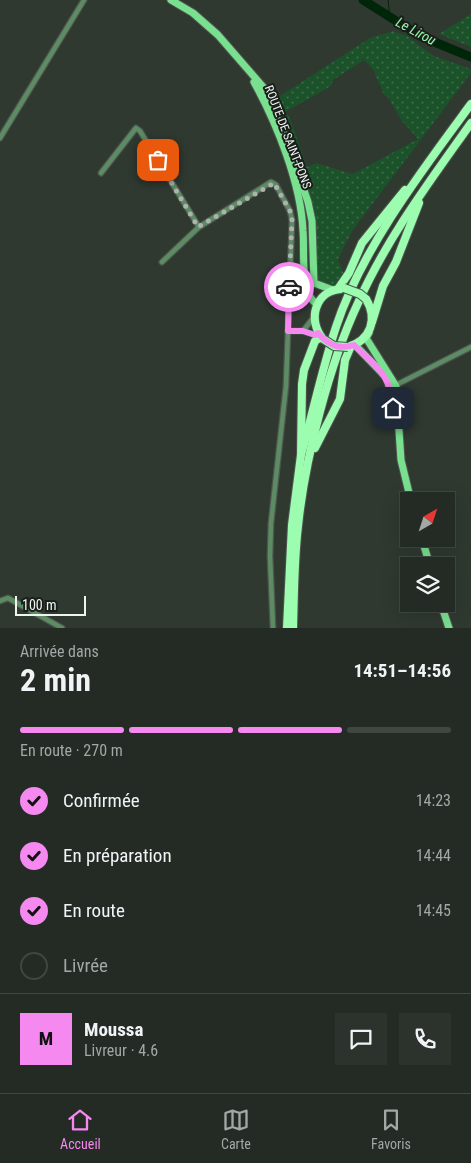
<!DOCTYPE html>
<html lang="fr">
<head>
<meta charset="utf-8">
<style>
  :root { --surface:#232b24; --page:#2b332c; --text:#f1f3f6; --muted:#a3a7a6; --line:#404741; --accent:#f589ef }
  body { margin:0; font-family:"Roboto Condensed",sans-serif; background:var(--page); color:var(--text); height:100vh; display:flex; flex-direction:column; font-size:19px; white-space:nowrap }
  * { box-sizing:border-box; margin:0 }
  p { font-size:16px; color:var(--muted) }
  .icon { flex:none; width:28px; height:28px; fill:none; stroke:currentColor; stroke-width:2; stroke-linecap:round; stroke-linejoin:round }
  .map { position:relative; height:628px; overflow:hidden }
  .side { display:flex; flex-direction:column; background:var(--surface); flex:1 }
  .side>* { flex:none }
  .needle { width:32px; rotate:39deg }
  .tools { position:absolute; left:400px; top:492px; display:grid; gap:10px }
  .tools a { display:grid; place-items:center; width:55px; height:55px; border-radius:0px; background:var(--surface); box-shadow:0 5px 20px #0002,0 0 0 1px var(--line); font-size:25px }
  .scale { position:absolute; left:15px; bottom:12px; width:71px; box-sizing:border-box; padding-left:5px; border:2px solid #eef5ef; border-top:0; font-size:14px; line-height:18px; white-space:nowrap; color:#eef5ef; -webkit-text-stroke:4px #1a1f1b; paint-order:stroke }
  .pin { position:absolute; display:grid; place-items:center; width:42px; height:42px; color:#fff; margin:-21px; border-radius:10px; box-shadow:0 2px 8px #0006 }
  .courier { position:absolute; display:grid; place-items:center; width:50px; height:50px; margin:-25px; border:4px solid #f589ef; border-radius:50%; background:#fff; color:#222; box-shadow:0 1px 6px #0007 }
  .headline em { font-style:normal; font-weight:700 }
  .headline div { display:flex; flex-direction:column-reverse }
  .headline { display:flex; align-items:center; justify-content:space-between; height:85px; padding:0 20px }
  h1 { font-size:32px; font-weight:700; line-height:38px }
  .bar { display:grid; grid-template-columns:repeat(4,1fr); gap:8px 5px; align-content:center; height:60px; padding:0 20px }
  .bar i { height:6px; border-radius:4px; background:var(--line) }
  .bar .current { background:var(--accent) }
  .bar p { grid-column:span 4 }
  .line { display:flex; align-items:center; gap:12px; padding:0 20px; border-top:1px solid var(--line) }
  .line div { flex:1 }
  .round { display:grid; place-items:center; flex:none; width:52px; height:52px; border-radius:0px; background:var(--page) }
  ol { padding:0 20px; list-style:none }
  li { display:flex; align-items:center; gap:15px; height:55px }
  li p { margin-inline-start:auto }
  li .icon { padding:5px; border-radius:50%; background:var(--accent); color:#111; stroke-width:4 }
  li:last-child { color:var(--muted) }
  li i { width:28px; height:28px; border:2px solid var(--line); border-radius:50% }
  .tab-bar { display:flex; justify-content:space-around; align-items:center; height:70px; border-top:1px solid var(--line); background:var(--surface); font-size:14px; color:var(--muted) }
  .tab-bar a { display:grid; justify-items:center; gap:2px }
  .tab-bar .current { color:var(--accent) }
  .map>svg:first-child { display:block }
  .green { fill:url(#green-dots); fill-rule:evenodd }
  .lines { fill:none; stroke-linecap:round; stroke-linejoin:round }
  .stream { stroke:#002609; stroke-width:1 }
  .river { stroke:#002609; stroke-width:9 }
  .street-casing { stroke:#4e574f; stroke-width:7 }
  .primary-casing { stroke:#4e574f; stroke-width:9 }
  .highway-casing { stroke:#4e574f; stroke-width:10 }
  .street { stroke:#5c8b64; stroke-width:4.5 }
  .primary { stroke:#79e090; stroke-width:7 }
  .highway { stroke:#9cfcaf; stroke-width:8 }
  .highway-bridge-casing { stroke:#4e574f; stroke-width:10; stroke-linecap:butt }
  .highway-bridge { stroke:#9cfcaf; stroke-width:8 }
  .done { stroke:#abb3ac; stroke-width:5; stroke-dasharray:0 9 }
  .route { stroke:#f589ef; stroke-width:6 }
  .labels { text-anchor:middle; stroke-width:4; stroke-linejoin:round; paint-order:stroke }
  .street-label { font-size:12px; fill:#eef5ef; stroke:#1a1f1b }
  .water-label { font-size:14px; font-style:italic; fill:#94f8a8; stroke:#1a1f1b }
</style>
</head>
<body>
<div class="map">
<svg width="471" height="628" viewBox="0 0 471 628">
  <defs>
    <pattern id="green-dots" width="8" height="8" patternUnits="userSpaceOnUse" patternTransform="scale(1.25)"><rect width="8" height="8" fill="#1b5229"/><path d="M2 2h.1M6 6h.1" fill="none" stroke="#3c6c48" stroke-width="1.8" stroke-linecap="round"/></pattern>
  </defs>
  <rect width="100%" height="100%" fill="#2f3930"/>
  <g class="green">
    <polygon points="471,14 471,47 439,34"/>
    <path d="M393,31L407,36L434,56L471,69V73L352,231L338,259L349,288C335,300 323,297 316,281L313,223L272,101L370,38ZM364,60L373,69L384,95L388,97L401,120L418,139L353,174L316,163L307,167L289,116L283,113L331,86L333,80Z"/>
  </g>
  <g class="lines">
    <polyline class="stream" points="388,0 390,17"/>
    <polyline class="river" points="363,0 420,36 471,57"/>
    <defs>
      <g id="street">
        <polyline points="0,138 84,0"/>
        <polyline points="101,173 136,128 140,131 199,227"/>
        <polyline points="162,262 199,227 271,182 276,185 290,211 292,220 286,386 271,523 270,556 273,628"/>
        <polyline points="288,331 303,331 315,335 318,333"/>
        <polyline points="303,331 314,317"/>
        <polyline points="394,386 471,347"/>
        <polyline points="0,601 8,598 62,628"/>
      </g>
      <g id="primary">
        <polyline points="171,0 193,13 218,35 264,88 288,144 308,202 312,221 314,283 333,290"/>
        <path d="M254,82C277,124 301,183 303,231C305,249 299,294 317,304"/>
        <polyline points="369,333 366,338 396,386 401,460 411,501"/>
        <polyline points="355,345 387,378 393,400"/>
        <polyline points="422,539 430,566"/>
        <polyline points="441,604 449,628"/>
      </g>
      <g id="highway">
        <polyline points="338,289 349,273 362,243 405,190"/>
        <polyline points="372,322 383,286 396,262 419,203"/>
        <path d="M323,339C307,320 315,291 341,289"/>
        <path d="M348,347C371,340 378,319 366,299"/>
        <polyline points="315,448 340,399 345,360 351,346"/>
        <path d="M301,455C313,413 322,369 336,327C361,250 423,169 471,104"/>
        <polyline points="287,628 292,525 301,455 302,384 304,370 315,341 321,337"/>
        <path d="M293,628C294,594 294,559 298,526C305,458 329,365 358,303C387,238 430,181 471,123"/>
      </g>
    </defs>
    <use href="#street" class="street-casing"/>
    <use href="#primary" class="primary-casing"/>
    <use href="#highway" class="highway-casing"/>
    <use href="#street" class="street"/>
    <use href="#primary" class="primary"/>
    <use href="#highway" class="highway"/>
    <defs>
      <g id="highway-bridge">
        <polyline points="344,288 360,294 366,299"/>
        <polyline points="323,339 334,346 348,347"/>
      </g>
    </defs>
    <use href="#highway-bridge" class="highway-bridge-casing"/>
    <use href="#highway-bridge" class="highway-bridge"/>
  </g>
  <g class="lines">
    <polyline class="done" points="158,160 198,227 274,183 290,211 292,220 289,287"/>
    <path class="route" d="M289,287L288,331H303L315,335L318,333C328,345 339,350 354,345C377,367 391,375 393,408"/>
  </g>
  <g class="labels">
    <g class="street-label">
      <text transform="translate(288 137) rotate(69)" y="4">ROUTE DE SAINT-PONS</text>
    </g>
    <g class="water-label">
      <text transform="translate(416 31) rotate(28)" y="5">Le Lirou</text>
    </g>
  </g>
</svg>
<div class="tools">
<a><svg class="needle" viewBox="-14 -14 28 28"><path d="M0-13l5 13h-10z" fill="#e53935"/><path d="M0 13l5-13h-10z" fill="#a3a7a6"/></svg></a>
<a><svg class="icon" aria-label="layers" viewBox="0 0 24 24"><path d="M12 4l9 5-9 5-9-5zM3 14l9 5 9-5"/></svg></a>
</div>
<div class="scale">100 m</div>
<div class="pin" style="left:158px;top:160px;background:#ea580c"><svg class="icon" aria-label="bag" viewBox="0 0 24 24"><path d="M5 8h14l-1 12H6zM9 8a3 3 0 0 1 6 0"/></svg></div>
<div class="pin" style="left:393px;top:408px;background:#1f2937"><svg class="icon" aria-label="home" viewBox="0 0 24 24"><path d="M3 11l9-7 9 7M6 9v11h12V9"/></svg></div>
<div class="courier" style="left:289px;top:287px"><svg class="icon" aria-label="car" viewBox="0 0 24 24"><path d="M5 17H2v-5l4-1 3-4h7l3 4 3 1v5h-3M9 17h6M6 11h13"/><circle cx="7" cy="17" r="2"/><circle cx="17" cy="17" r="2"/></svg></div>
</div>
<section class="side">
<div class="headline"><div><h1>2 min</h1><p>Arrivée dans</p></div><em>14:51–14:56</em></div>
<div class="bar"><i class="current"></i><i class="current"></i><i class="current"></i><i></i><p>En route · 270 m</p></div>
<ol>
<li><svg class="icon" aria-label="check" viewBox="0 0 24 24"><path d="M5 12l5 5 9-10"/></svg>Confirmée<p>14:23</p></li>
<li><svg class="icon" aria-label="check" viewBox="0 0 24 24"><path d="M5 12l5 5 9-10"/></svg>En préparation<p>14:44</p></li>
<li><svg class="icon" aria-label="check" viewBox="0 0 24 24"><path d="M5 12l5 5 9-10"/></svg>En route<p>14:45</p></li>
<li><i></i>Livrée</li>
</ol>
<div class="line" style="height:90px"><b class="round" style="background:var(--accent);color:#111">M</b><div><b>Moussa</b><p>Livreur · 4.6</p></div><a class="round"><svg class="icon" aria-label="chat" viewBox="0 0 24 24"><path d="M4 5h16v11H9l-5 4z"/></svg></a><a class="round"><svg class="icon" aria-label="phone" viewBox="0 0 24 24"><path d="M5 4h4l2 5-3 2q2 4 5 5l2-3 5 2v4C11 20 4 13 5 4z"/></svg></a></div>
</section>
<nav class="tab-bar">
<a class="current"><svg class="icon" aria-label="home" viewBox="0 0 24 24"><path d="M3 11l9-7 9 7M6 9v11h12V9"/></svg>Accueil</a>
<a><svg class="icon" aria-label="map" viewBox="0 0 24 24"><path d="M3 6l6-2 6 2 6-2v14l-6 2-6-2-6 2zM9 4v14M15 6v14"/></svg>Carte</a>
<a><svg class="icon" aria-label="saved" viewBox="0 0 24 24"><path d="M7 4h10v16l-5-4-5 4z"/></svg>Favoris</a>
</nav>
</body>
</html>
